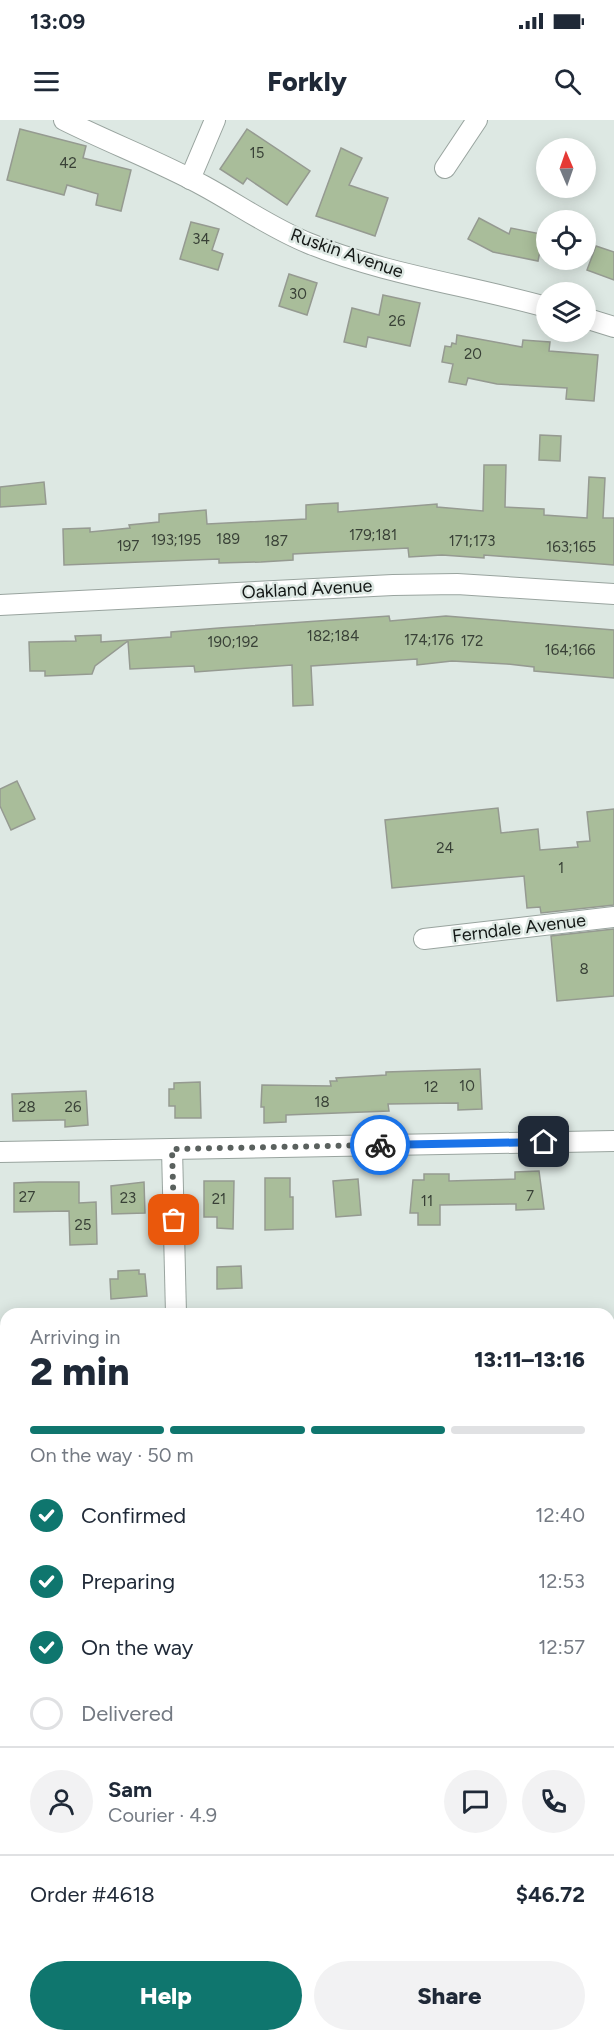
<!DOCTYPE html>
<html lang="en">
<head>
<meta charset="utf-8">
<style>
  :root { --surface:#fff; --page:#f2f2f3; --text:#1f2937; --muted:#747a83; --line:#e0e1e3; --accent:#0f766e }
  body { margin:0; font-family:Figtree,sans-serif; background:var(--page); color:var(--text); height:100vh; display:flex; flex-direction:column; font-size:22px; white-space:nowrap }
  * { box-sizing:border-box; margin:0 }
  p { font-size:20px; color:var(--muted) }
  .icon { flex:none; width:33px; height:33px; fill:none; stroke:currentColor; stroke-width:2; stroke-linecap:round; stroke-linejoin:round }
  .map { position:relative; flex:1; overflow:hidden }
  .side { position:absolute; left:0px; top:1188px; width:615px; height:734px; display:flex; flex-direction:column; background:var(--surface); border-radius:18px 18px 0 0; box-shadow:0 3px 15px #0003 }
  .side>* { flex:none }
  .needle { width:39px; rotate:358deg }
  .buttons { position:absolute; left:536px; top:18px; display:grid; gap:12px }
  .buttons a { display:grid; place-items:center; width:60px; height:60px; border-radius:50%; background:var(--surface); box-shadow:0 3px 15px #0003; font-size:30px }
  .pin { position:absolute; display:grid; place-items:center; width:51px; height:51px; color:#fff; margin:-26px; border-radius:12px; box-shadow:0 3px 9px #0006 }
  .courier { position:absolute; display:grid; place-items:center; width:60px; height:60px; margin:-30px; border:4px solid #1a73e8; border-radius:50%; background:#fff; color:#222; box-shadow:0 2px 8px #0007 }
  .head em { font-style:normal; font-weight:800 }
  .head div { display:flex; flex-direction:column-reverse }
  .head { display:flex; align-items:center; justify-content:space-between; height:102px; padding:0 30px }
  h1 { font-size:39px; font-weight:800; line-height:45px }
  .bar { display:grid; grid-template-columns:repeat(4,1fr); gap:9px 6px; align-content:center; height:72px; padding:0 30px }
  .bar i { height:8px; border-radius:4px; background:var(--line) }
  .bar .active { background:var(--accent) }
  .bar p { grid-column:span 4 }
  .line { display:flex; align-items:center; gap:15px; padding:0 30px; border-top:2px solid var(--line) }
  .line div { flex:1 }
  .round { display:grid; place-items:center; flex:none; width:63px; height:63px; border-radius:32px; background:var(--page) }
  ol { padding:0 30px; list-style:none }
  li { display:flex; align-items:center; gap:18px; height:66px }
  li p { margin-inline-start:auto }
  li .icon { padding:6px; border-radius:50%; background:var(--accent); color:#fff; stroke-width:4 }
  li:last-child { color:var(--muted) }
  li i { width:33px; height:33px; border:3px solid var(--line); border-radius:50% }
  .primary-button { display:flex; gap:12px; margin-top:auto; padding:12px 30px }
  .primary-button a { flex:1; height:69px; border-radius:36px; background:var(--accent); color:#fff; font-size:24px; font-weight:800; line-height:69px; text-align:center }
  .primary-button a+a { background:var(--page); color:var(--text) }
  .status { display:flex; justify-content:space-between; align-items:center; height:42px; padding:0 30px; background:var(--surface); direction:ltr }
  .status svg { height:16px; fill:currentColor }
  header { display:flex; justify-content:space-between; align-items:center; height:78px; padding:0 30px; background:var(--surface); font-size:27px; font-weight:800 }
  .map>svg:first-child { display:block }
  .green { fill:#cfc9aa }
  .building { fill:#a9bd9a; stroke:#959a91; stroke-width:1.5 }
  .lines { fill:none; stroke-linecap:round; stroke-linejoin:round }
  .street-casing { stroke:#99a49f; stroke-width:22 }
  .street { stroke:#fff; stroke-width:20 }
  .done { stroke:#5a615e; stroke-width:6; stroke-dasharray:0 10.8 }
  .route { stroke:#1a73e8; stroke-width:8 }
  .labels { text-anchor:middle; stroke-width:5; stroke-linejoin:round; paint-order:stroke }
  .number-label { font-size:15px; fill:#394137 }
  .street-label { font-size:18px; fill:#141816; stroke:#dde8e3 }
</style>
</head>
<body>
<div class="status"><b>13:09</b><svg viewBox="0 0 49 12"><path d="M0 12V9h3v3zM5 12V6h3v6zM10 12V3h3v9zM15 12V0h3v12zM26 1h20v11H26zM47 4h2v5h-2z"/></svg></div>
<header><svg class="icon" aria-label="menu" viewBox="0 0 24 24"><path d="M4 6h16M4 12h16M4 18h16"/></svg>Forkly<svg class="icon" aria-label="search" viewBox="0 0 24 24"><circle cx="10" cy="10" r="6"/><path d="M15 15l6 6"/></svg></header>
<div class="map">
<svg width="614" height="1921" viewBox="0 0 614 1921">
  <rect width="100%" height="100%" fill="#dde8e3"/>
  <polygon class="green" points="609,1469 614,1470 614,1673 609,1673"/>
  <g class="building">
    <polygon points="20,9 86,26 83,38 131,50 121,91 96,85 98,74 67,65 64,75 7,60"/>
    <polygon points="247,9 310,51 287,85 247,58 243,64 220,49"/>
    <polygon points="341,28 362,38 349,65 388,78 375,116 316,96"/>
    <polygon points="479,98 509,114 511,108 546,115 546,133 540,131 538,141 493,132 468,119"/>
    <polygon points="191,102 219,109 212,130 223,134 218,150 180,139"/>
    <polygon points="596,126 614,132 614,160 587,150"/>
    <polygon points="289,154 317,163 307,195 279,186"/>
    <polygon points="383,175 420,183 410,226 368,217 366,227 344,222 352,188 379,195"/>
    <polygon points="457,215 522,227 523,220 550,222 549,231 598,235 594,281 566,279 567,268 497,264 468,258 466,265 449,262 453,244 442,242 445,226 451,227 452,223 456,224"/>
    <polygon points="540,315 561,316 560,341 539,340"/>
    <polygon points="484,345 506,345 505,387 544,389 544,395 587,398 589,357 605,358 603,398 614,398 614,445 484,435 484,438 442,435 409,437 408,428 293,434 293,440 261,442 219,443 219,439 64,445 63,409 90,408 90,412 130,408 129,405 159,402 159,394 206,390 207,404 306,399 306,385 319,384 338,383 338,392 437,384 437,387 483,391"/>
    <polygon points="44,362 46,384 0,387 0,367"/>
    <polygon points="389,496 390,501 446,496 614,510 614,558 534,551 534,547 507,544 452,541 417,545 417,539 311,546 313,585 293,586 292,545 195,552 194,546 130,549 128,521 95,546 92,554 45,556 45,551 30,551 29,522 76,521 75,516 101,515 101,522 171,517 171,512 219,508"/>
    <polygon points="17,661 35,699 11,710 0,686 0,669"/>
    <polygon points="498,688 501,713 538,709 540,730 578,727 577,722 590,721 587,692 614,689 614,785 541,793 540,787 527,788 524,756 392,768 385,700"/>
    <polygon points="614,809 614,876 557,881 551,816"/>
    <polygon points="480,949 482,989 458,990 458,983 388,984 389,991 286,995 286,1002 264,1003 264,987 261,987 262,965 331,966 330,961 337,961 336,958 386,955 386,952"/>
    <polygon points="200,962 201,998 175,998 175,986 169,986 169,969 174,969 174,963"/>
    <polygon points="86,971 88,1005 65,1007 65,1000 60,1000 13,1001 12,974"/>
    <polygon points="539,1051 544,1089 516,1090 516,1084 440,1085 440,1105 418,1105 418,1093 410,1093 413,1060 424,1060 424,1054 449,1054 449,1061 515,1059 515,1052"/>
    <polygon points="265,1058 290,1058 290,1077 293,1077 293,1109 265,1110"/>
    <polygon points="358,1059 361,1095 336,1097 333,1061"/>
    <polygon points="204,1061 234,1061 233,1109 217,1108 217,1097 204,1097"/>
    <polygon points="39,1062 79,1062 79,1083 96,1082 97,1124 70,1125 69,1091 14,1092 14,1063"/>
    <polygon points="144,1062 145,1093 112,1094 111,1066"/>
    <polygon points="241,1146 242,1168 217,1169 217,1147"/>
    <polygon points="139,1150 139,1154 145,1154 147,1176 111,1179 110,1159 118,1159 118,1151"/>
  </g>
  <g class="lines">
    <defs>
      <g id="street">
        <path d="M64,0C110,23 158,41 204,66C239,85 271,108 308,123C384,154 467,165 546,187"/>
        <polyline points="445,48 477,0"/>
        <polyline points="190,59 215,0"/>
        <polyline points="585,198 614,207"/>
        <polyline points="0,485 393,465 457,464 614,474"/>
        <polyline points="424,819 614,797"/>
        <polyline points="172,1029 176,1194"/>
        <polyline points="0,1032 614,1021"/>
        <polyline points="609,1256 614,1256"/>
        <polyline points="0,1785 6,1785"/>
        <polyline points="609,1786 614,1786"/>
      </g>
    </defs>
    <use href="#street" class="street-casing"/>
    <use href="#street" class="street"/>
  </g>
  <g class="lines">
    <polyline class="done" points="174,1100 172,1029 380,1025"/>
    <polyline class="route" points="380,1025 544,1022"/>
  </g>
  <g class="labels">
    <g class="number-label">
      <text x="257" y="38">15</text>
      <text x="68" y="48">42</text>
      <text x="201" y="124">34</text>
      <text x="298" y="179">30</text>
      <text x="397" y="206">26</text>
      <text x="473" y="239">20</text>
      <text x="373" y="420">179;181</text>
      <text x="228" y="424">189</text>
      <text x="176" y="425">193;195</text>
      <text x="276" y="426">187</text>
      <text x="472" y="426">171;173</text>
      <text x="128" y="431">197</text>
      <text x="571" y="432">163;165</text>
      <text x="333" y="521">182;184</text>
      <text x="429" y="525">174;176</text>
      <text x="472" y="526">172</text>
      <text x="233" y="527">190;192</text>
      <text x="570" y="535">164;166</text>
      <text x="445" y="733">24</text>
      <text x="561" y="753">1</text>
      <text x="584" y="854">8</text>
      <text x="467" y="971">10</text>
      <text x="431" y="972">12</text>
      <text x="322" y="987">18</text>
      <text x="27" y="992">28</text>
      <text x="73" y="992">26</text>
      <text x="530" y="1081">7</text>
      <text x="27" y="1082">27</text>
      <text x="128" y="1083">23</text>
      <text x="219" y="1084">21</text>
      <text x="427" y="1086">11</text>
      <text x="83" y="1110">25</text>
    </g>
    <g class="street-label">
      <text transform="translate(347 133) rotate(19)" y="6">Ruskin Avenue</text>
      <text transform="translate(307 469) rotate(-3)" y="6">Oakland Avenue</text>
      <text transform="translate(519 808) rotate(-7)" y="6">Ferndale Avenue</text>
    </g>
  </g>
</svg>
<div class="buttons">
<a><svg class="needle" viewBox="-14 -14 28 28"><path d="M0-13l5 13h-10z" fill="#e53935"/><path d="M0 13l5-13h-10z" fill="#747a83"/></svg></a>
<a><svg class="icon" aria-label="locate" viewBox="0 0 24 24"><circle cx="12" cy="12" r="6"/><path d="M12 2v4M12 18v4M2 12h4M18 12h4"/></svg></a>
<a><svg class="icon" aria-label="layers" viewBox="0 0 24 24"><path d="M12 4l9 5-9 5-9-5zM3 14l9 5 9-5"/></svg></a>
</div>
<div class="pin" style="left:174px;top:1100px;background:#ea580c"><svg class="icon" aria-label="bag" viewBox="0 0 24 24"><path d="M5 8h14l-1 12H6zM9 8a3 3 0 0 1 6 0"/></svg></div>
<div class="pin" style="left:544px;top:1022px;background:#1f2937"><svg class="icon" aria-label="home" viewBox="0 0 24 24"><path d="M3 11l9-7 9 7M6 9v11h12V9"/></svg></div>
<div class="courier" style="left:380px;top:1025px"><svg class="icon" aria-label="bike" viewBox="0 0 24 24"><circle cx="6" cy="16" r="4"/><circle cx="18" cy="16" r="4"/><path d="M6 16l4-8h5l3 8M10 8l3 8H6M13 5h3"/></svg></div>
<section class="side">
<div class="head"><div><h1>2 min</h1><p>Arriving in</p></div><em>13:11–13:16</em></div>
<div class="bar"><i class="active"></i><i class="active"></i><i class="active"></i><i></i><p>On the way · 50 m</p></div>
<ol>
<li><svg class="icon" aria-label="check" viewBox="0 0 24 24"><path d="M5 12l5 5 9-10"/></svg>Confirmed<p>12:40</p></li>
<li><svg class="icon" aria-label="check" viewBox="0 0 24 24"><path d="M5 12l5 5 9-10"/></svg>Preparing<p>12:53</p></li>
<li><svg class="icon" aria-label="check" viewBox="0 0 24 24"><path d="M5 12l5 5 9-10"/></svg>On the way<p>12:57</p></li>
<li><i></i>Delivered</li>
</ol>
<div class="line" style="height:108px"><a class="round"><svg class="icon" aria-label="person" viewBox="0 0 24 24"><circle cx="12" cy="8" r="4"/><path d="M4 21q1-7 8-7t8 7"/></svg></a><div><b>Sam</b><p>Courier · 4.9</p></div><a class="round"><svg class="icon" aria-label="chat" viewBox="0 0 24 24"><path d="M4 5h16v11H9l-5 4z"/></svg></a><a class="round"><svg class="icon" aria-label="phone" viewBox="0 0 24 24"><path d="M5 4h4l2 5-3 2q2 4 5 5l2-3 5 2v4C11 20 4 13 5 4z"/></svg></a></div>
<div class="line" style="height:78px"><div>Order #4618</div><b>$46.72</b></div>
<div class="primary-button"><a>Help</a><a>Share</a></div>
</section>
</div>
</body>
</html>
